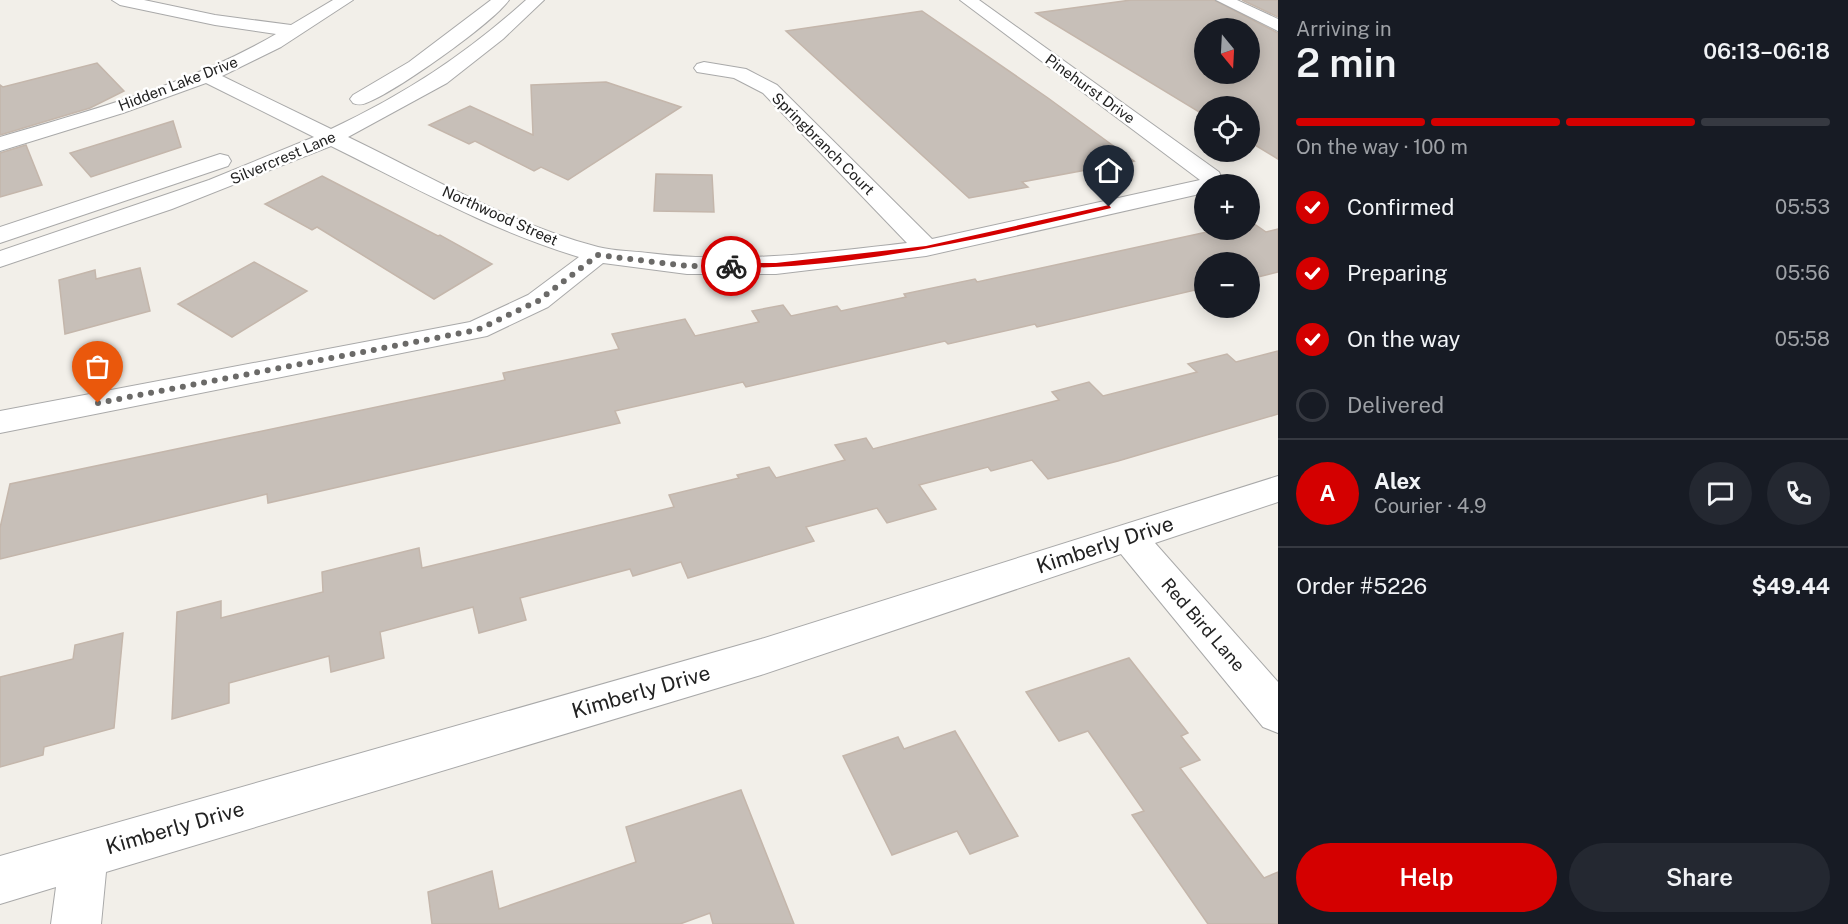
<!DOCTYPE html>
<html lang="en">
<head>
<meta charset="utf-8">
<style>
  :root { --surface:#171b24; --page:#242831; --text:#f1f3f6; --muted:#9ea1a6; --line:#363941; --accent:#d40000 }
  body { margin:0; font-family:"Public Sans",sans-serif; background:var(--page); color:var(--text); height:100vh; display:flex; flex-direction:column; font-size:22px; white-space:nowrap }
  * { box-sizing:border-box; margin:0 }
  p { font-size:20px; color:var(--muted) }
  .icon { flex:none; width:33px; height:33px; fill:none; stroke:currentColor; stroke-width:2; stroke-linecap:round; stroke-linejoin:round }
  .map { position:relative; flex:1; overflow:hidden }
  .side { display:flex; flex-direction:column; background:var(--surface); width:570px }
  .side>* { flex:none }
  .needle { width:39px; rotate:162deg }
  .controls { position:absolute; left:1194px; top:18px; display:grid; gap:12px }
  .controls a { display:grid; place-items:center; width:66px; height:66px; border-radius:50%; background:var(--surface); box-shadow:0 3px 15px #0003; font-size:30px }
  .pin { position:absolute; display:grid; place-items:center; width:51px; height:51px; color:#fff; margin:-62px -26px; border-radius:50% 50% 50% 0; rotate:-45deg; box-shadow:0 0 6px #0007 }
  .pin .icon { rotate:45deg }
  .courier { position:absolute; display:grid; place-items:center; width:60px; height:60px; margin:-30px; border:4px solid #d40000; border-radius:50%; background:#fff; color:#222; box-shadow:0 2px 8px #0007 }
  .summary em { font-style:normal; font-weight:600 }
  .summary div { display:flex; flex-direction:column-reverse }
  .summary { display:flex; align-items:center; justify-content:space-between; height:102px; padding:0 18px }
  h1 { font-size:39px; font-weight:600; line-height:45px }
  .bar { display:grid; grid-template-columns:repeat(4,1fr); gap:9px 6px; align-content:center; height:72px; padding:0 18px }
  .bar i { height:8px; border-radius:4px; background:var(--line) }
  .bar .current { background:var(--accent) }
  .bar p { grid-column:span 4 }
  .line { display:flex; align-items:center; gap:15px; padding:0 18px; border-top:2px solid var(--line) }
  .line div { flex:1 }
  .round { display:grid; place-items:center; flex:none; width:63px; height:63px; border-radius:32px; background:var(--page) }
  ol { padding:0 18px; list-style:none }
  li { display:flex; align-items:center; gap:18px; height:66px }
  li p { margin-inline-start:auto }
  li .icon { padding:6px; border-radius:50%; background:var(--accent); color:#fff; stroke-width:4 }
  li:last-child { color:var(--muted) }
  li i { width:33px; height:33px; border:3px solid var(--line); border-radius:50% }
  .cta { display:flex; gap:12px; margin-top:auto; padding:12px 18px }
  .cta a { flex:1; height:69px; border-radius:36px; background:var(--accent); color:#fff; font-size:24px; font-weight:600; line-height:69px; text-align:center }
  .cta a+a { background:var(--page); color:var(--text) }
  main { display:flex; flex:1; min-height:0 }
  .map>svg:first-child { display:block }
  .building { fill:#c7bfb8; stroke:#c4b6ab; stroke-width:1.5; fill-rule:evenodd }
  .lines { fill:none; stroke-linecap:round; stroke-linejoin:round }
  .minor-casing { stroke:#a9a9a9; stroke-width:2 }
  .minor { fill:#fff; fill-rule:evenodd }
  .route { fill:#d40000 }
  .done { stroke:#6b6a68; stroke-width:6; stroke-dasharray:0 10.8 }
  .labels { text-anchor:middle; stroke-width:5; stroke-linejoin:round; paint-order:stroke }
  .far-street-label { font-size:15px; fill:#222; stroke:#fff }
  .street-label { font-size:18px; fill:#222; stroke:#fff }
  .near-street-label { font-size:21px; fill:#222; stroke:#fff }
</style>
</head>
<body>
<main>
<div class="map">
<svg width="1278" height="924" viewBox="0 0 1278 924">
  <rect width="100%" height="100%" fill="#f2efe9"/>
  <g class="building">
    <path d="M1131,0H1214L1278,33V159L1250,142V106H1204V115L1036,13ZM1204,28H1250V74H1204Z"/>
    <polygon points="1242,0 1278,0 1278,17"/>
    <polygon points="922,11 1048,98 1134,161 1022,182 1028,187 969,198 786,31"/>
    <polygon points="97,63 124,91 90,108 0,135 0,85 3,87"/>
    <polygon points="606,82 681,107 568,180 541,167 534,171 475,141 469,144 429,125 470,106 533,135 531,85"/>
    <polygon points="173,121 181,147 91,177 70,153"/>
    <polygon points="26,145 42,185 0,197 0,153"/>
    <polygon points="656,174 712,175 714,212 654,211"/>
    <polygon points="322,176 438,236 440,235 492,264 434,299 317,227 312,230 265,204"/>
    <polygon points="1253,223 1266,232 1278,229 1278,272 1250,279 1250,262 1204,262 1204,288 1037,327 1035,324 948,344 945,341 746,387 743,382 615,411 620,423 268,503 267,494 0,559 0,528 10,484 505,380 503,373 619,349 612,334 685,319 695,336 759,322 752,311 783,305 791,316 837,306 841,311 906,297 904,294 975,279 977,282 1216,230 1250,230 1250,224"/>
    <polygon points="254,262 307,291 232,337 178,304"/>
    <polygon points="140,268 150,311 65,334 59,280 95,270 96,279"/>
    <polygon points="1278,351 1278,414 1118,461 1048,479 1032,460 991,471 988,467 919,485 936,509 887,523 877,508 806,527 814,541 688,578 681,562 633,576 630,569 520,598 526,620 479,633 473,607 380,632 384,658 331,672 329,656 229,683 229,703 172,719 177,612 221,601 221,618 323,592 322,572 419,548 422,568 674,507 669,495 739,478 737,475 769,467 776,478 845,460 835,445 866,438 873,449 1059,400 1052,392 1089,382 1103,396 1197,372 1188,364 1227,354 1236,362"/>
    <polygon points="123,633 114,728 44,747 43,755 0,767 0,677 73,659 75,645"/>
    <polygon points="1129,658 1188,733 1181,736 1200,760 1180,768 1264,878 1278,872 1278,924 1208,924 1132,815 1144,811 1088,731 1059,741 1026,692"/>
    <polygon points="955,731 1018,836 970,854 957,831 892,855 843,756 898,737 904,749"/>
    <polygon points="741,790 794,924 713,924 710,913 680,924 432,924 428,892 492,871 499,909 636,862 626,827"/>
  </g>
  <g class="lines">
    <defs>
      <g id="minor">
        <path d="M112,0H144L215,15L291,25L333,0H353L281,47L222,76L331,129C405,94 465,55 526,0H544L503,39L447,83L348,137C429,176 511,224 598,247C614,251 632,251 648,253C736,264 819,253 907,243L763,93L734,78L697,72L694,68L697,64L704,62L746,69L777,85L932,239L1200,180L960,0H979L1219,172L1224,184H1204V193L926,256L776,274H687L603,263L548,307L487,336L0,433V411L470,322L528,295L579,257C492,231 412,186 331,146L172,209L0,267V251L209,180L314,137L206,83L123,113L0,151V137C94,109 191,84 276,34L215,25L120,5Z"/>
        <path d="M491,0H509C492,24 394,93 366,103C361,105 358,105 353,103L350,99L353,95L409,62Z"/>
        <polygon points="1216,0 1237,0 1278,19 1278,31"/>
        <polygon points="220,154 228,156 231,161 228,166 0,243 0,227"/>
        <polygon points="1278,476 1278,502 1155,543 1278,682 1278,733 1263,727 1121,554 761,675 106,872 101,924 51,924 56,887 0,904 0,856 761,639"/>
      </g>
    </defs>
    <use href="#minor" class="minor-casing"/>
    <use href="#minor" class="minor"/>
  </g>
  <path class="route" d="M1109,205L1111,208C986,238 860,268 731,268L727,266L731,263H776L926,246Z"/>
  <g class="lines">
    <polyline class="done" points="98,403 477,330 538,301 598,255 687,266 731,266"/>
  </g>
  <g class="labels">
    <g class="far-street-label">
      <text transform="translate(178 84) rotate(-21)" y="5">Hidden Lake Drive</text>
      <text transform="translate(1090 89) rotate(36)" y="5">Pinehurst Drive</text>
      <text transform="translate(823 144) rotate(45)" y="5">Springbranch Court</text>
      <text transform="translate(283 158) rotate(-23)" y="5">Silvercrest Lane</text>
      <text transform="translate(500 216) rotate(24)" y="5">Northwood Street</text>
    </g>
    <g class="street-label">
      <text transform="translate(1203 625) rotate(49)" y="6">Red Bird Lane</text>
    </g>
    <g class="near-street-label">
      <text transform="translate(1105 545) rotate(-18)" y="7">Kimberly Drive</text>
      <text transform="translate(641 692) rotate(-16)" y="7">Kimberly Drive</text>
      <text transform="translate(175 828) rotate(-16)" y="7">Kimberly Drive</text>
    </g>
  </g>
</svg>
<div class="controls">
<a><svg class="needle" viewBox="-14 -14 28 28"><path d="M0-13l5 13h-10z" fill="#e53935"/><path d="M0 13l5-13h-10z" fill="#9ea1a6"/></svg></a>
<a><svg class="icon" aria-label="locate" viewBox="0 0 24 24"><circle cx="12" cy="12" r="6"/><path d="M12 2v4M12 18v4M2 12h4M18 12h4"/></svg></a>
<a>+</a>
<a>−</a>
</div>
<div class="pin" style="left:98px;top:403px;background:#ea580c"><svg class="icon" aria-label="bag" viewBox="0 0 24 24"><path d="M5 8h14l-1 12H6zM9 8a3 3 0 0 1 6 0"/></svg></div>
<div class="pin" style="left:1109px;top:207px;background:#1f2937"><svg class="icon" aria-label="home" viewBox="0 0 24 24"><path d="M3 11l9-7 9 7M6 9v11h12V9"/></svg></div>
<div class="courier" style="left:731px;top:266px"><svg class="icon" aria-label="bike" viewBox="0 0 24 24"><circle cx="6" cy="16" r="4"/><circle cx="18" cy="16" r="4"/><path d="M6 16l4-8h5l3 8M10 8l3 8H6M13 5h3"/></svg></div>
</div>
<section class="side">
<div class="summary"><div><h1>2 min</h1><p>Arriving in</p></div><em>06:13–06:18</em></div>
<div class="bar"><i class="current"></i><i class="current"></i><i class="current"></i><i></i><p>On the way · 100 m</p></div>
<ol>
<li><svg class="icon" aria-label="check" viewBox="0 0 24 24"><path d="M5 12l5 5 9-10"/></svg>Confirmed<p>05:53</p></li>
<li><svg class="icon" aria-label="check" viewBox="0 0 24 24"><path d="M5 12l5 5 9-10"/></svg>Preparing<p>05:56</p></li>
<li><svg class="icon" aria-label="check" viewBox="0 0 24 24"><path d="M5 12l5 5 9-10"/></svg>On the way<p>05:58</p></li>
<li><i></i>Delivered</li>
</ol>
<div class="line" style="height:108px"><b class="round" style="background:var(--accent);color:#fff">A</b><div><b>Alex</b><p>Courier · 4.9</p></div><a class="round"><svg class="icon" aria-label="chat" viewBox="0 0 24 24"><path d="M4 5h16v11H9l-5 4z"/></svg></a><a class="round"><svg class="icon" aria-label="phone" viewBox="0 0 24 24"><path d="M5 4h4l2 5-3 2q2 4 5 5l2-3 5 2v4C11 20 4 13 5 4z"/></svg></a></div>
<div class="line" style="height:78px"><div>Order #5226</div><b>$49.44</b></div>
<div class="cta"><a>Help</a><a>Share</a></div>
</section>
</main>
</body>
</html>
